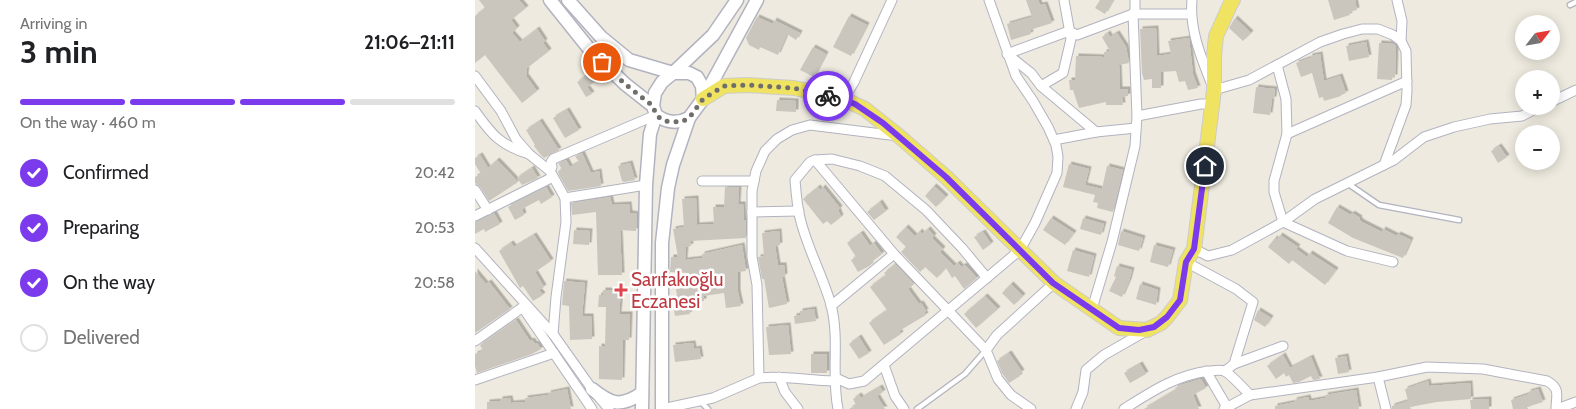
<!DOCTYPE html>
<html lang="en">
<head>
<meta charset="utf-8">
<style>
  :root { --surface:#fff; --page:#f6f6f6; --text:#202124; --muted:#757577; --line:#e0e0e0; --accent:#7c3aed }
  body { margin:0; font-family:Cabin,sans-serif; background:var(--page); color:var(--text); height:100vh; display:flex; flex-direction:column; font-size:19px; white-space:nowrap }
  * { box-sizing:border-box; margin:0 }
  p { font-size:16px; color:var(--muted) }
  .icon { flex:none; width:28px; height:28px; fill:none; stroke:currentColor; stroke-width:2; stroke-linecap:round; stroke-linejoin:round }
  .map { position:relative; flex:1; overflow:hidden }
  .side { display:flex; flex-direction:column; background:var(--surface); width:475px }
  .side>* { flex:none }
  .needle { width:32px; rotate:59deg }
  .tools { position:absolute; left:1040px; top:15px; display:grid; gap:10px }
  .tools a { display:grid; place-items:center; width:45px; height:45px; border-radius:50%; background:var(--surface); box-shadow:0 2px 12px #0003; font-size:25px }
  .pin { position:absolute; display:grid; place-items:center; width:42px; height:42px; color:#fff; margin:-21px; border:2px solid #fff; border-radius:50%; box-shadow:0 1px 5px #0007 }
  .courier { position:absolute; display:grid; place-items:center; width:50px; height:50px; margin:-25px; border:4px solid #7c3aed; border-radius:50%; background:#fff; color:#222; box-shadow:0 1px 6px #0007 }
  .overview em { font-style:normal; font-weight:700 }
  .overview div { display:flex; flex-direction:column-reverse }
  .overview { display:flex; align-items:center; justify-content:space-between; height:85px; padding:0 20px }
  h1 { font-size:32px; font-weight:700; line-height:38px }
  .bar { display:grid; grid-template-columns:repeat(4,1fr); gap:8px 5px; align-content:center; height:60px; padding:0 20px }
  .bar i { height:6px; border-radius:4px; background:var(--line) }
  .bar .active { background:var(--accent) }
  .bar p { grid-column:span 4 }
  ol { padding:0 20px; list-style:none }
  li { display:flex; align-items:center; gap:15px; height:55px }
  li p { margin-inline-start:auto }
  li .icon { padding:5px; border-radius:50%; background:var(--accent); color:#fff; stroke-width:4 }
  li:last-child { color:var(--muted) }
  li i { width:28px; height:28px; border:2px solid var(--line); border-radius:50% }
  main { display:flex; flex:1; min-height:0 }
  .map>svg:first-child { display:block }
  .building { fill:#cac6be; filter:url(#shadow) }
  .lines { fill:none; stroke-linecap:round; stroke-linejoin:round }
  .lane-casing { stroke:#b2b3c0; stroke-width:7 }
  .street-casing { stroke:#b2b3c0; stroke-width:11 }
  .secondary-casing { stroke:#b2b3c0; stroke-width:15 }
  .primary-casing { stroke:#ccc; stroke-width:16 }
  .lane { stroke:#fff; stroke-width:4.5 }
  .street { stroke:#fff; stroke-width:9 }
  .secondary { stroke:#fff; stroke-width:12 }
  .primary { stroke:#f0e362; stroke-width:14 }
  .done { stroke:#706e6b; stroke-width:5; stroke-dasharray:0 9 }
  .route { stroke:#7c3aed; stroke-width:6 }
  .health-dot { fill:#e0444e; stroke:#fff; stroke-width:2 }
  .labels { text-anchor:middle; stroke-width:5; stroke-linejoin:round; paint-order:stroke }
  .health-label { font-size:19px; fill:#be3a42; stroke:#fff; text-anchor:start }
</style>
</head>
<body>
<main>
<section class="side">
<div class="overview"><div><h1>3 min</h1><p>Arriving in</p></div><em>21:06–21:11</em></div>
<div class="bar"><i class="active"></i><i class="active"></i><i class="active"></i><i></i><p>On the way · 460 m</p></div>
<ol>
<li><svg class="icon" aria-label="check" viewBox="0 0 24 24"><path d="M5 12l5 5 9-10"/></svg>Confirmed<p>20:42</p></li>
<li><svg class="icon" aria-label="check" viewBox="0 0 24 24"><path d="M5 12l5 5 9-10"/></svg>Preparing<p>20:53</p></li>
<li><svg class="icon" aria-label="check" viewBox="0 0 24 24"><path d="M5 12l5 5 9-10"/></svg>On the way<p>20:58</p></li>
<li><i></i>Delivered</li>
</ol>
</section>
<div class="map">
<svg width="1101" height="409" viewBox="0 0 1101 409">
  <defs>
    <filter id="shadow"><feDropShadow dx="2.5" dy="-2.5" stdDeviation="0" flood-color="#0004"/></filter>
  </defs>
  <rect width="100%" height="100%" fill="#eeeadf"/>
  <g class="building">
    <polygon points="4,0 44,0 51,8 36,20 42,28 37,33 45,42 62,29 70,41 68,43 74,51 52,68 51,76 62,91 47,103 10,55 0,63 0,16 10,8"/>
    <polygon points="551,0 563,0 565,5 570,4 577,23 555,30 556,34 536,40 532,24 557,17"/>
    <polygon points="625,0 638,0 630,14 620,8"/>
    <polygon points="853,0 880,0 882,10 874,12 875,15 859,20"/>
    <polygon points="374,16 392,25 376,56 358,47"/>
    <polygon points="282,17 298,24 299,20 325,33 321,40 312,34 303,55 285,47 284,50 274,45 271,38"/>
    <polygon points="760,18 776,33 768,41 754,28"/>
    <polygon points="681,28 682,56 696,54 693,41 714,38 718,74 723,88 713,90 710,81 704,82 701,71 686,72 686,88 677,88 677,79 669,80 667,73 665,29"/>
    <polygon points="633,33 635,37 642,33 651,47 654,63 644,65 645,89 653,89 653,96 647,97 648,105 631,105 631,102 604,108 598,90 595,90 594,80 600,80 601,56 629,57 629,52 635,51 627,37"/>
    <polygon points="891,42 894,57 874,61 871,46"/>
    <polygon points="904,43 919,44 921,46 920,77 917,77 917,80 902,79"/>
    <polygon points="338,47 351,54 339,77 325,70"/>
    <polygon points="845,54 849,81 865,76 871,93 866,95 866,96 849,101 848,97 844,98 837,73 826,77 821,63 835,58 835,56"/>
    <polygon points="118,72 123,80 112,87 117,94 111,97 102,82"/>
    <polygon points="781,87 800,89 799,99 797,99 795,115 778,113"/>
    <polygon points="302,100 321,101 321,112 301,111"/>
    <polygon points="92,110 104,130 90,138 78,118"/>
    <polygon points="65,121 84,150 69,158 65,154 59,146 60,145 51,130"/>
    <polygon points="1024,146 1032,157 1023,163 1016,151"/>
    <polygon points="107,153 116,173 124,171 126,186 93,191 84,175 83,171 87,169 83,163 91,160 95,167 104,162 100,156"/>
    <polygon points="5,155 13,168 22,160 43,182 14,201 5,187 0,183 0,177 6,174 0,164 0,158"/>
    <polygon points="155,163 160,180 149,182 147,181 143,166"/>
    <polygon points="594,164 614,169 610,185 627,189 632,166 648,170 638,212 622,208 623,203 618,202 620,195 588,187"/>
    <polygon points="57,168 63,178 47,185 42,178"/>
    <polygon points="459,186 471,197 461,207 450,196"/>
    <polygon points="71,187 77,197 66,204 64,200 47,209 49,215 40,220 33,207"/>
    <polygon points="250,187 264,187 263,204 268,204 269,220 271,220 271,238 215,241 216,246 211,247 210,260 228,258 227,254 267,245 271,271 263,272 263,292 266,306 251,308 249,293 229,296 229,301 214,302 215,314 200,316 198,304 203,303 201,289 216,287 214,273 195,272 196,257 203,257 198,229 209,227 207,199 221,198 222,225 239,224 238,207 249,207"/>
    <polygon points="343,187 345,190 348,187 365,208 363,210 366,217 356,225 352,221 348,224 328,199"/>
    <polygon points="135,197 137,205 154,204 155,213 162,214 161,231 145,230 147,275 123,275 121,212 97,215 96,203"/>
    <polygon points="405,202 411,211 399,220 392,212"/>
    <polygon points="862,207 876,215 877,213 885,218 884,219 887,222 907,232 908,229 922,236 923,234 936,240 928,258 878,238 853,223"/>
    <polygon points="19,213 25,224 10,232 9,229 0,234 0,222"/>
    <polygon points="576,218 599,233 590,245 568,230"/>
    <polygon points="608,218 629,224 626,235 605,229"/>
    <polygon points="431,227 440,236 445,231 447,234 453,229 459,236 457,238 468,249 465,252 479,266 483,263 486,267 490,265 502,278 489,289 480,276 477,278 471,268 462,278 450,267 445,272 426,252 431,247 421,237"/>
    <polygon points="99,230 115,231 114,245 98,244"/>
    <polygon points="304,231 305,245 300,246 303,265 309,265 310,276 307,277 312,304 294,308 289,279 287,279 283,257 289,256 287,233"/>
    <polygon points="646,231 668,238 664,251 643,245"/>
    <polygon points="508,232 516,244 508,250 499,237"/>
    <polygon points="386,233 395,246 399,243 407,254 395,263 396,265 383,272 376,260 381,257 372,243"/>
    <polygon points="59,235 76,261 60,272 69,287 64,290 68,295 58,301 48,286 45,288 24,251 36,243 39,247"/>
    <polygon points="805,235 823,247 821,249 832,257 835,253 861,270 850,285 817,260 814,264 793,247 800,238 802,240"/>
    <polygon points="679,245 698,250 693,267 675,262"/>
    <polygon points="598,250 619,256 614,277 592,271"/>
    <polygon points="420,264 439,284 433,289 444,304 446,303 451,311 449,312 451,315 424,331 426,334 409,345 394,323 412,310 395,287 411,275 409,273"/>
    <polygon points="642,266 657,270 654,281 647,297 634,291 641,277 639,276"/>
    <polygon points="0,271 11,284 14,282 35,309 0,333"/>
    <polygon points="89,281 110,283 107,316 116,316 117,339 95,340 94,306 87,305"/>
    <polygon points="536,284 548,296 539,305 527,293"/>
    <polygon points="665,284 683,290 681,305 661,299"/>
    <polygon points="128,290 146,291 144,314 155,314 154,340 148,340 147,380 124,379 124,346 130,347 131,307 123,307 124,295 128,295"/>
    <polygon points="510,296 523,309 501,328 489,314"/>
    <polygon points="339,309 341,321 320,324 319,316 325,315 325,311"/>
    <polygon points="783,310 796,318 790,327 779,320"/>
    <polygon points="41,320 55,341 57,340 60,344 62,343 66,349 57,354 2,373 0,366 0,354 8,351 5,345"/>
    <polygon points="313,325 316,354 294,355 291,327"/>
    <polygon points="384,337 394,353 384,359 374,344"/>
    <polygon points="218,343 219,349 224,348 226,359 200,362 198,345"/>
    <polygon points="534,353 547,372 544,374 545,376 534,383 527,373 522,361"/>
    <rect x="336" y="354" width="16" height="19"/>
    <polygon points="808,355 815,368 836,357 845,379 838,380 836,376 824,382 818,383 814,375 811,377 809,373 801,379 792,366"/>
    <polygon points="871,356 874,372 863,374 860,358"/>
    <polygon points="665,364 671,374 655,383 649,373"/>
    <polygon points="726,379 731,388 718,395 724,409 669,409 701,390 700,388 706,385"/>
    <polygon points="953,381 954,386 995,383 996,399 962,402 935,407 936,409 917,409 917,406 933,401 930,389"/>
    <polygon points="405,387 408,392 402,396 410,409 374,409 381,405 378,399 384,395 386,398"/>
    <polygon points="92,389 96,409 12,409 12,402 25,401 25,399 35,398 36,403 51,402 50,398 74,395 73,393"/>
    <polygon points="1063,389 1068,402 1052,407 1053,409 1038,409 1036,400 1054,394 1053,392"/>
    <polygon points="881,390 884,409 800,409 800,406 820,402 819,400 833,397 834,401 851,398 850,395"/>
    <polygon points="1014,399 1014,409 996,409 995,400"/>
  </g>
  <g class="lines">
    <defs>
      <g id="lane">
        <polyline points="1095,5 1101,2"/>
        <polyline points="872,183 904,205 984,220"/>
        <polyline points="226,402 233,409"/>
        <polyline points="442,409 490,374 511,350"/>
      </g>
      <g id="street">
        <path d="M717,0C714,31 728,62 739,90L774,80L845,42L868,34L887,29H903L918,35L926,41L931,51L932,91L931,105L909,165"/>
        <polyline points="922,0 927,21 926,41"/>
        <polyline points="802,65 811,99 812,134 799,181 799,192 808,222 872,251 918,262"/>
        <polyline points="0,76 26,111 41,139 54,154 75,171 90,198 91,222 81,297 78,334"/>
        <polyline points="566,86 588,73 596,39 589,0"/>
        <polyline points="369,99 379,82 417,0"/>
        <polyline points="1076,102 1101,90"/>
        <path d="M0,111C17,135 25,145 54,154"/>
        <polyline points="662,116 726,104 737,104"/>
        <polyline points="661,128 621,132 566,86 556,73 532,54 594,31 602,35 658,14 715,14"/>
        <polyline points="812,134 932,81"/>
        <polyline points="579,140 621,132"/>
        <polyline points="340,160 419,254 511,350 523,379 536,395 556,409"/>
        <polyline points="75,171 77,167 76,162 78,159 181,115"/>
        <polyline points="227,181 279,181"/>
        <polyline points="0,190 13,210"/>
        <polyline points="90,198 171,185"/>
        <polyline points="277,212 324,211"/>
        <polyline points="0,216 78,177"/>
        <polyline points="0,248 78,334 117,389 134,409"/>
        <polyline points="719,249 733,256 757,250 808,222 840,199 919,160 949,137 979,127 1015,119 1047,116 1066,106"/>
        <polyline points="711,262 761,289 778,302 759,364 750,371"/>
        <polyline points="356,306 419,254"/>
        <polyline points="48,308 117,409"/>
        <polyline points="617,309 637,242 660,146 662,116 658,14 660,10 660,0"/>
        <polyline points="0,341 48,307"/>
        <polyline points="511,350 522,335 579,283"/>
        <polyline points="759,364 808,346"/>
        <polyline points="409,365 420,396 429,409"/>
        <polyline points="731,371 752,407"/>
        <polyline points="304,377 310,392 323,409"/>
        <polyline points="903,377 911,409"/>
        <path d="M284,378C309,375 334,381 359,381L361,378L374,384L389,381L545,250L560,223L582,173L583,157L581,145L573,127L558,101L541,76L514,0"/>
        <polyline points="0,380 79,353"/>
        <polyline points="187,409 238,398 284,378 282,285 277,257 277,191 281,171 290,151 302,139 317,130 335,125 423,136"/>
        <path d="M363,409C356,375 365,339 356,305C348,276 332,248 325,218C322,206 321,192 320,180L335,162L340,160L357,159L385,166L410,176L451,210L487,248L512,278"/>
        <polyline points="601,409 608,392 611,370 629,355 671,331"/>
        <path d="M649,409C676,392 701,375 734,371C738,371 745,369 749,371C756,374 769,389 775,395"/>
        <path d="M749,409L775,395L903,377L952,367L1008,369L1072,381C1086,389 1081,395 1081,409"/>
        <polyline points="1082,409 1101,402"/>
      </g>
      <g id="secondary">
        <polyline points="75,0 115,50 150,84 178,106 181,115 175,134 171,185 167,409"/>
        <polyline points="93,0 126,37 154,60 198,73 238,35 262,0"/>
        <polyline points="178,106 180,93 187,82 198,73 214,73 222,77 227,86 228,99"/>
        <path d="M181,115C192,123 202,124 214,118"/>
        <path d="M117,389C136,404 145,408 167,393"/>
        <polyline points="187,409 187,243 193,188 198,165 214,118 228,99 282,0"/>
      </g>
      <polyline id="primary" points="228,99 249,86 272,85 319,88 369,99 390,109 425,137 471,177 579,283 644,328 672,330 686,323 692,317 705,300 711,262 719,249 739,90 739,56 741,36 755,5 758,0"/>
    </defs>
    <use href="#lane" class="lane-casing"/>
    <use href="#street" class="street-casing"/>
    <use href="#secondary" class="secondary-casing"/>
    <use href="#primary" class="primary-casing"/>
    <use href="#lane" class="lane"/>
    <use href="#street" class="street"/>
    <use href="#secondary" class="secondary"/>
    <use href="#primary" class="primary"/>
  </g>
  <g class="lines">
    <polyline class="done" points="127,62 150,84 178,106 181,115 189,121 206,122 214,118 228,99 249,86 272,85 318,88 353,96"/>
    <polyline class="route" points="353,96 369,100 380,104 408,123 471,177 578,283 644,328 664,330 679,327 692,317 705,300 711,262 719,249 730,166"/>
  </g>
  <path class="health-dot" d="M143.5 282.5h5v5h5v5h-5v5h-5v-5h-5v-5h5z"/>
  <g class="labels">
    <g class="health-label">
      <text x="156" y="286">Sarıfakıoğlu<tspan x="156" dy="22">Eczanesi</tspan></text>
    </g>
  </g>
</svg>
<div class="tools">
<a><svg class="needle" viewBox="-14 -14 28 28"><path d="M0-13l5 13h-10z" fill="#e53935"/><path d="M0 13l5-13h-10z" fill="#757577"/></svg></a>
<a>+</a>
<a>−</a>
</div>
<div class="pin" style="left:127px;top:62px;background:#ea580c"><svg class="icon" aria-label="bag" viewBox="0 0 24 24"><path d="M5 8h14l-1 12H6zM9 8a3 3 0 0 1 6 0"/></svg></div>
<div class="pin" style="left:730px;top:166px;background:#1f2937"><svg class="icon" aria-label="home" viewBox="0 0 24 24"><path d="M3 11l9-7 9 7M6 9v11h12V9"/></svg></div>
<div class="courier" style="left:353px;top:96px"><svg class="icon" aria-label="bike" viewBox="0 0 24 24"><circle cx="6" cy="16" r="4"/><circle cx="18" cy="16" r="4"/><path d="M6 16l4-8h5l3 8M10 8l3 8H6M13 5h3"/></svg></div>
</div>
</main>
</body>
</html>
